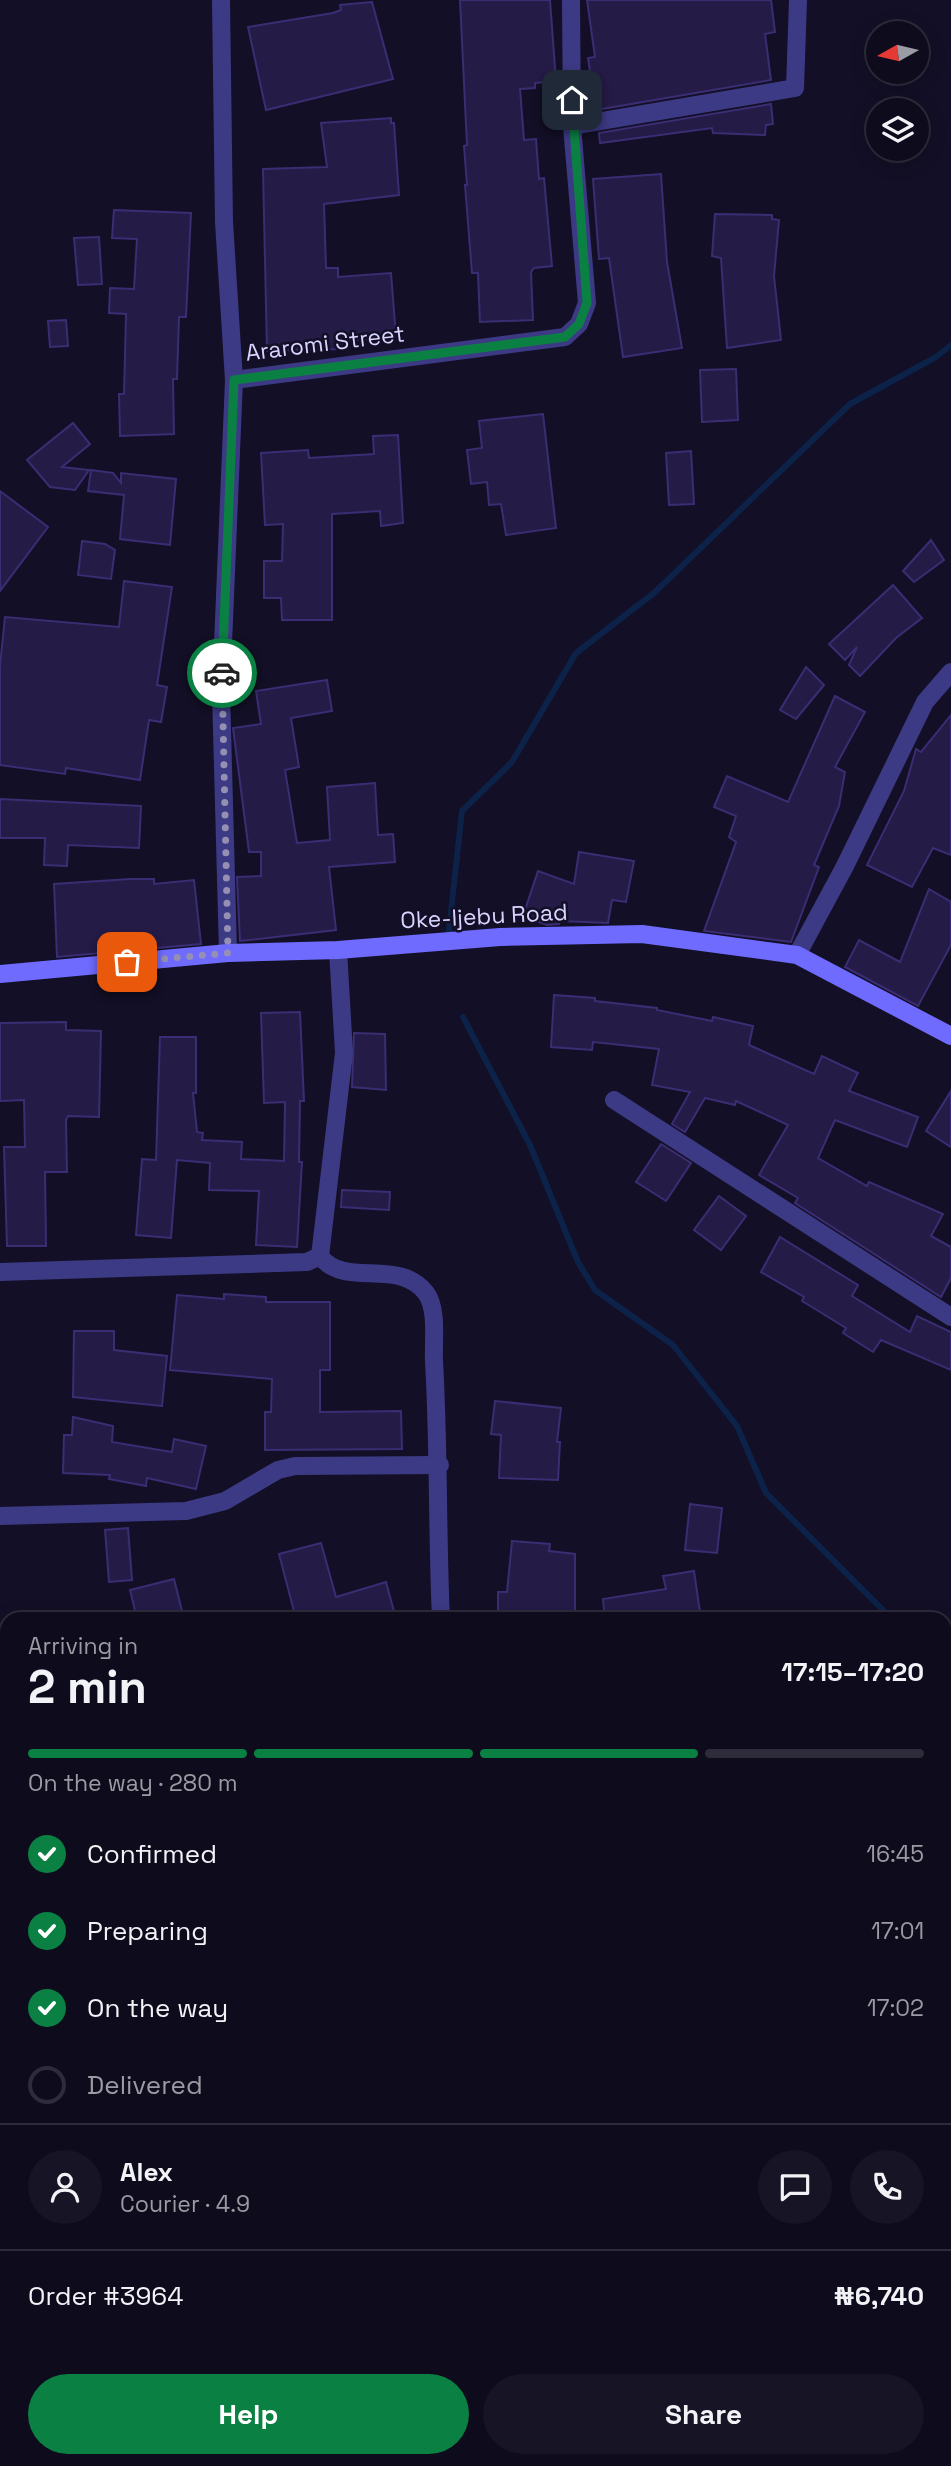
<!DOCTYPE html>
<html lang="en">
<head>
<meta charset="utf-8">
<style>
  :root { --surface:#0e0b1c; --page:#171425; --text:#f1f3f6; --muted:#9b9ba3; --line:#2e2b3b; --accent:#0b8043 }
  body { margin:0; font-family:"Space Grotesk",sans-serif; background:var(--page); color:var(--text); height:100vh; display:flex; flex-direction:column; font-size:26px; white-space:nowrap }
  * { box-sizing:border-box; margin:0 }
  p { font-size:23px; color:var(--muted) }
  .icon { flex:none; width:38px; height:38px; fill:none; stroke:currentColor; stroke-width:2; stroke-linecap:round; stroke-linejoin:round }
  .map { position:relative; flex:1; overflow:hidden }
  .side { position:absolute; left:0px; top:1612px; width:952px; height:856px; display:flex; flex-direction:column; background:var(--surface); border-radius:21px 21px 0 0; box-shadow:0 4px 18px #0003,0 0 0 2px var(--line) }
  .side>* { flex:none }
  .needle { width:46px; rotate:262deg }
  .tools { position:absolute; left:866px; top:21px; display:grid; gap:14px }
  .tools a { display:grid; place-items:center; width:63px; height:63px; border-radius:50%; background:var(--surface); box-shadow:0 4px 18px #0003,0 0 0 2px var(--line); font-size:35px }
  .pin { position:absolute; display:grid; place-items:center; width:60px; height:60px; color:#fff; margin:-30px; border-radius:14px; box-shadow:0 4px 10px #0006 }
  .courier { position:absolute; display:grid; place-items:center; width:70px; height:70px; margin:-35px; border:5px solid #0b8043; border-radius:50%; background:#fff; color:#222; box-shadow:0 2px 9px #0007 }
  .overview em { font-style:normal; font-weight:700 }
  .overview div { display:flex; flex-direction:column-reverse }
  .overview { display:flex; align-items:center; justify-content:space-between; height:119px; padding:0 28px }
  h1 { font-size:46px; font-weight:700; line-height:52px }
  .bar { display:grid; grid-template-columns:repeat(4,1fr); gap:10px 7px; align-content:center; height:84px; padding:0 28px }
  .bar i { height:9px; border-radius:5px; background:var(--line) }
  .bar .on { background:var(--accent) }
  .bar p { grid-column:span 4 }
  .line { display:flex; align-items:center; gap:18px; padding:0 28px; border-top:2px solid var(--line) }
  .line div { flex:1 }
  .round { display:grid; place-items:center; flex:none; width:74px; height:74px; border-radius:37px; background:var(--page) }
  ol { padding:0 28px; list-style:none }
  li { display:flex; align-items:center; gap:21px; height:77px }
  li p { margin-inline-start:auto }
  li .icon { padding:7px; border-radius:50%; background:var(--accent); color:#fff; stroke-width:4 }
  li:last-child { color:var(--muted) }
  li i { width:38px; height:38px; border:4px solid var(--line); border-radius:50% }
  .button { display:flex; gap:14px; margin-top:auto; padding:14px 28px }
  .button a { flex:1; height:80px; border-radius:42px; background:var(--accent); color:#fff; font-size:28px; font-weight:700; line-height:80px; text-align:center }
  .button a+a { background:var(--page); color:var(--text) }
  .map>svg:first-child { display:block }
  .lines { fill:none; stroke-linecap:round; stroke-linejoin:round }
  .stream { stroke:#0c2248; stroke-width:6 }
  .building { fill:#241b47; stroke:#3b2d73; stroke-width:2 }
  .minor { stroke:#3d3a85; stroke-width:18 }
  .tertiary { stroke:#3d3a85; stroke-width:18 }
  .secondary { stroke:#6f6bff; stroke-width:18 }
  .done { stroke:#948fb3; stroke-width:7; stroke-dasharray:0 12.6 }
  .route { stroke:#0b8043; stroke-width:9 }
  .labels { text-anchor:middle; stroke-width:5; stroke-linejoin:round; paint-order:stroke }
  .street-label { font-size:23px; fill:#d9d4ff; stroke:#130f26 }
</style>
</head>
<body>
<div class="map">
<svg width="951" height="2466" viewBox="0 0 951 2466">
  <rect width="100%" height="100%" fill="#130f26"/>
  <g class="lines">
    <g class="stream">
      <polyline points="448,939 462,811 512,762 576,653 654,593 850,404 936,357 951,345"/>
      <polyline points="463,1017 530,1145 578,1262 595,1290 673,1345 737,1426 766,1493 892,1619"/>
      <polyline points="945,1665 951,1670"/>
    </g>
  </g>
  <g class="building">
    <polygon points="460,0 550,0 556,81 535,83 535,88 520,89 524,140 536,139 539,179 544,178 552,266 534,268 531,272 533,320 480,322 478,273 472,273 465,185 467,185 464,146 467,145"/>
    <polygon points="587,0 771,0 775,32 765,34 771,80 596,110 588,58 595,57"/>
    <polygon points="372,2 393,79 266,110 248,27 333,13 341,10 340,5"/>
    <polygon points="771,104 773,124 766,125 765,135 713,133 712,128 600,143 599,133"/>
    <polygon points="391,118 391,123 394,123 399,195 324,204 326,268 338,268 338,277 391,273 396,337 340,341 341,349 267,351 263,169 327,167 321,123"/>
    <polygon points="661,174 667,262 682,348 623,357 609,258 599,259 593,179"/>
    <polygon points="114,210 191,213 186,317 179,317 177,379 173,379 174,434 120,436 119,394 124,394 126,314 109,313 110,288 134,289 137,239 112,238"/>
    <polygon points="715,214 772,215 772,219 779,220 774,276 781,340 727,348 721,258 712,256"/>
    <polygon points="99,237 102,284 78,285 74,238"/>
    <polygon points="66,320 68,346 50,347 48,321"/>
    <polygon points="736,369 738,420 702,422 700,370"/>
    <polygon points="543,414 556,528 506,535 501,504 489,505 487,482 471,484 467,450 482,448 479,421"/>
    <polygon points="73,423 90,444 62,467 89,470 75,490 50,487 27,460"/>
    <polygon points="398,435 403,523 381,526 380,511 332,514 332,620 282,620 281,598 264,598 264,561 282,561 283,524 265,525 261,453 308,450 309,458 374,454 373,436"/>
    <polygon points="691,451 694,504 669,505 666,453"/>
    <polygon points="91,470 113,473 121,483 121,473 176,479 170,545 120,539 124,495 88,491"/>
    <polygon points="0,491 48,527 0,591"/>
    <polygon points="931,540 944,560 914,582 903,571"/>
    <polygon points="82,541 105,544 115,550 111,579 78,575"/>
    <polygon points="124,581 172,587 157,685 167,687 161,722 149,720 140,780 66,768 65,774 0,765 0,666 5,617 119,627"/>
    <polygon points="893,585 922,618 896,638 860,676 849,665 857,647 845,660 829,644"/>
    <polygon points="806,667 824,685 796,719 780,710"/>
    <polygon points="327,680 332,711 291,718 299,767 285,770 297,843 330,840 327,787 375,783 378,835 393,834 395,862 329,867 336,930 240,941 237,877 261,876 261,852 249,852 233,728 261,724 256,691"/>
    <polygon points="835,696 865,712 835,767 845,772 839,806 814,865 819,867 791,942 704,931 736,842 729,837 736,816 714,807 727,776 788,802"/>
    <polygon points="951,715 951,855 933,848 912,887 867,865 904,791 916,749 921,752"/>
    <polygon points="0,799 141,806 139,848 68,845 67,866 44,865 45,838 0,838"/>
    <polygon points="579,852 634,861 626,902 612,900 608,923 560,921 559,924 547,925 523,916 538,871 574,884"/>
    <polygon points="130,879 154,879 154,884 194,880 201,944 57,957 54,884"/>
    <polygon points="929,889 951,902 951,945 918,1006 845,967 859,940 900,962"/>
    <polygon points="554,995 595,998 595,1001 657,1008 657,1010 712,1021 713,1017 753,1026 749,1045 814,1074 822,1056 858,1073 849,1091 918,1117 907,1147 835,1120 818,1158 867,1186 869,1182 943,1214 931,1236 951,1247 951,1278 941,1297 795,1203 798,1198 759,1175 788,1125 736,1101 735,1105 705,1098 685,1132 672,1124 690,1092 652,1085 659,1049 593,1042 592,1050 551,1047"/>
    <polygon points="300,1012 304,1101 300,1101 299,1162 302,1162 297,1247 256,1245 259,1191 209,1190 210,1163 177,1160 171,1238 136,1235 142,1159 156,1160 160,1037 196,1037 196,1093 193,1093 197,1132 203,1133 202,1140 242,1142 241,1159 284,1161 285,1102 264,1103 261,1013"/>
    <polygon points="66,1022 66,1030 101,1031 99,1117 68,1116 66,1120 67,1172 45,1172 46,1246 7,1246 4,1147 25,1147 24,1100 0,1101 0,1023"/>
    <polygon points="354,1033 385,1034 386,1090 352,1087"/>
    <polygon points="951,1091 951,1147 926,1131"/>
    <polygon points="661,1144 691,1163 666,1201 636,1182"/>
    <polygon points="342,1190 390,1192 389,1210 341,1207"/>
    <polygon points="719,1196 746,1216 721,1250 694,1230"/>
    <polygon points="780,1237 858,1285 852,1296 910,1332 917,1316 951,1332 951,1370 881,1340 873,1352 843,1333 846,1328 802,1301 804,1297 761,1272"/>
    <polygon points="224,1294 266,1297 266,1302 330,1302 330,1370 320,1370 320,1412 401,1411 402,1449 265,1450 265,1412 271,1412 272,1379 170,1370 177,1295 224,1299"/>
    <polygon points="74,1331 114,1331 114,1350 167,1356 162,1406 73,1397"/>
    <polygon points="495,1401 561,1408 557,1442 560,1442 558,1480 499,1478 501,1435 491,1434"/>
    <polygon points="73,1417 113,1426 112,1442 172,1452 174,1439 206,1446 196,1489 147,1478 146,1486 109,1479 110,1475 63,1473 64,1435 72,1435"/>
    <polygon points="690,1504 722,1508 717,1553 685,1550"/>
    <polygon points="128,1528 132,1580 109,1582 105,1530"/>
    <polygon points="512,1541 550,1544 549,1551 575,1554 575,1618 498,1619 498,1592 507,1592"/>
    <polygon points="321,1543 336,1597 386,1582 396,1619 296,1619 279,1554"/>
    <polygon points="694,1571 701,1619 605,1619 603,1599 666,1589 663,1576"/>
    <polygon points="174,1579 184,1619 137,1619 130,1590"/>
  </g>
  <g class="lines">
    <g class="minor">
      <polyline points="221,0 224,222 234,380"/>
      <polyline points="572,126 795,88 798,0"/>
      <polyline points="797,955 845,866 925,702 951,672"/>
      <polyline points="614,1100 951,1317"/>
      <path d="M320,1256C344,1289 399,1257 426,1293C438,1309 433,1342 434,1361C439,1447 437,1533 441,1619"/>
      <polyline points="0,1272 307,1262 320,1256 344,1053 338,950"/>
      <polyline points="0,1516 186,1511 225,1501 278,1470 295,1466 440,1465"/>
      <polyline points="0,1741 7,1739"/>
      <polyline points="0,1999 7,1997"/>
      <polyline points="0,2233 7,2231"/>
      <polyline points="484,2460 485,2466"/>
      <polyline points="809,2460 823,2466"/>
      <polyline points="53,2466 69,2460"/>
    </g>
    <polyline class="tertiary" points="228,953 221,692 234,380 565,337 579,324 587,303 572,126 571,0"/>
    <polyline class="secondary" points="0,974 228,953 338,950 500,937 642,934 797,955 951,1036"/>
  </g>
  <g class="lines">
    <polyline class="done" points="127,962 228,953 222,673"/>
    <polyline class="route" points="222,673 234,380 565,337 579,324 587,303 572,100"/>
  </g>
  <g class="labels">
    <g class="street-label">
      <text transform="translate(325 343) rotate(-7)" y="8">Araromi Street</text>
      <text transform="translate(484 916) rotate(-3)" y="8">Oke-Ijebu Road</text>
    </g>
  </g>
</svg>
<div class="tools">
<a><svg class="needle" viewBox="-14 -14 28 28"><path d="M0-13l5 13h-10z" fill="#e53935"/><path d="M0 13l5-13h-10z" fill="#9b9ba3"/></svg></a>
<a><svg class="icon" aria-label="layers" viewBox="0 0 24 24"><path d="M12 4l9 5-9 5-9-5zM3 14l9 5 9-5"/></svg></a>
</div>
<div class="pin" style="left:127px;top:962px;background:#ea580c"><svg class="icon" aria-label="bag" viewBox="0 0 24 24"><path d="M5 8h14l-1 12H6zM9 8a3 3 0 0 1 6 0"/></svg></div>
<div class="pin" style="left:572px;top:100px;background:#1f2937"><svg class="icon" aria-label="home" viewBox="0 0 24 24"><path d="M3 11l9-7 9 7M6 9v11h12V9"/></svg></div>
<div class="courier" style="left:222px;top:673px"><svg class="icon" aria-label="car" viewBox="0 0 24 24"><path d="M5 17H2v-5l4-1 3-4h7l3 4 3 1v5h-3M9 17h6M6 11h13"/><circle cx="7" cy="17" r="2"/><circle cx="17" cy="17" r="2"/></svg></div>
<section class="side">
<div class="overview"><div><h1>2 min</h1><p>Arriving in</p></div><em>17:15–17:20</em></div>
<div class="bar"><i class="on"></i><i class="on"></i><i class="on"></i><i></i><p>On the way · 280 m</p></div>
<ol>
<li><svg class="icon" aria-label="check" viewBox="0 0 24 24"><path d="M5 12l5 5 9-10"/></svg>Confirmed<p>16:45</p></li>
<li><svg class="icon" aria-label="check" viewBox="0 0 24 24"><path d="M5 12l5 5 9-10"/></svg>Preparing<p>17:01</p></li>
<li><svg class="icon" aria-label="check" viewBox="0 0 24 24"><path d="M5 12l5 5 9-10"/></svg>On the way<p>17:02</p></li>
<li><i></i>Delivered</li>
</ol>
<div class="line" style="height:126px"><a class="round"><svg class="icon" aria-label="person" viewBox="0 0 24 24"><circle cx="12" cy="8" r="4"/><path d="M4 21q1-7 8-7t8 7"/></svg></a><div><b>Alex</b><p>Courier · 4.9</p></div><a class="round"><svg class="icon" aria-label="chat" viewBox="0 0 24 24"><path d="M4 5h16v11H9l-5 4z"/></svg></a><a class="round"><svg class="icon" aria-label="phone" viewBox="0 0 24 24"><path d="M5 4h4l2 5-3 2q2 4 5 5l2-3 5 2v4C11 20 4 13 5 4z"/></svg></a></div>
<div class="line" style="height:91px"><div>Order #3964</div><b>₦6,740</b></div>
<div class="button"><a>Help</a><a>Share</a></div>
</section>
</div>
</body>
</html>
